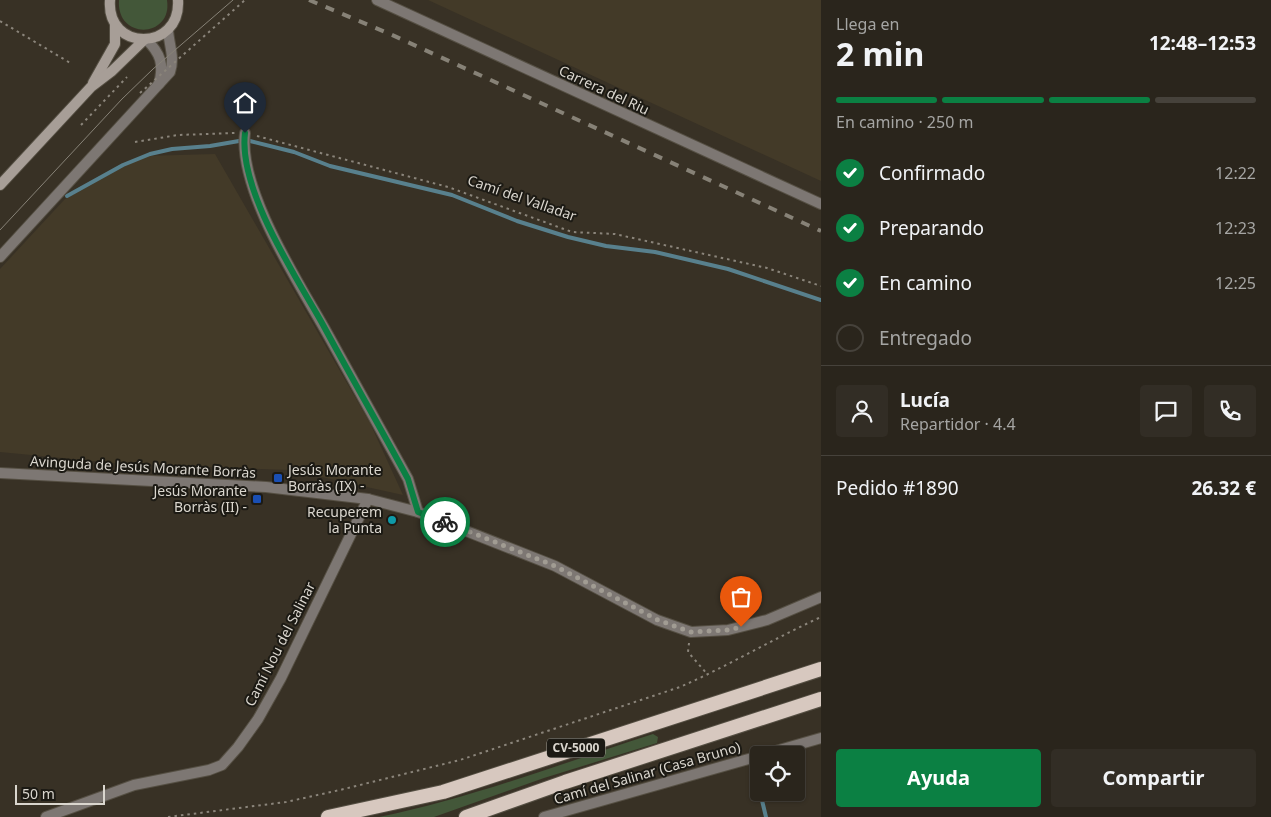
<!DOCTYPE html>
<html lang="es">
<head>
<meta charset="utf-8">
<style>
  :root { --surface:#2a251c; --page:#322d25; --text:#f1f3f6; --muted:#a5a5a3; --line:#46423b; --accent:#0b8043 }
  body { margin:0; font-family:"Noto Sans",sans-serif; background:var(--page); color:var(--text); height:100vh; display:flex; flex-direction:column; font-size:19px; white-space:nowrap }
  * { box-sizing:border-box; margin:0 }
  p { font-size:16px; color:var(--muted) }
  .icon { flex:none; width:28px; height:28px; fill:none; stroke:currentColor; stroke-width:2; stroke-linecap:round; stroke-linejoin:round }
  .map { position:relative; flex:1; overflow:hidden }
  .sheet { display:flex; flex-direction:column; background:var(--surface); width:450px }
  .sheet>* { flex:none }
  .buttons { position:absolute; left:750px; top:746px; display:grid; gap:10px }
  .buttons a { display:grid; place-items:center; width:55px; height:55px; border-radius:5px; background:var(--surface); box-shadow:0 1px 4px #0004,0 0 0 1px var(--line); font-size:25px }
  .scale { position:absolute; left:15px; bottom:12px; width:90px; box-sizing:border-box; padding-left:5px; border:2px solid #dad6ce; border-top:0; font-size:14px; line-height:18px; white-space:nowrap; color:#dad6ce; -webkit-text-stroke:4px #1c1a14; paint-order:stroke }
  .pin { position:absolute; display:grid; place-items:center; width:42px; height:42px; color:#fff; margin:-51px -21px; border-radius:50% 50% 50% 0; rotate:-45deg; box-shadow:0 0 5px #0007 }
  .pin .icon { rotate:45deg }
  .courier { position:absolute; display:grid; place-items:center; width:50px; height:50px; margin:-25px; border:4px solid #0b8043; border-radius:50%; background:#fff; color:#222; box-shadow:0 1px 6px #0007 }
  .summary em { font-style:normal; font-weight:700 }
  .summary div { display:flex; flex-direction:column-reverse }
  .summary { display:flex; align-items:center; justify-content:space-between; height:85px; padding:0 15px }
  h1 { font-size:32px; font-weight:700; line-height:38px }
  .bar { display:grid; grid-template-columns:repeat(4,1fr); gap:8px 5px; align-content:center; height:60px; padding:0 15px }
  .bar i { height:6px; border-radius:4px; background:var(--line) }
  .bar .current { background:var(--accent) }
  .bar p { grid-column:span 4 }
  .line { display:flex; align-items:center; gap:12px; padding:0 15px; border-top:1px solid var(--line) }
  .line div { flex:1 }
  .round { display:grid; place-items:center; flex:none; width:52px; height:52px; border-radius:5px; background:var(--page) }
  ol { padding:0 15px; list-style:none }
  li { display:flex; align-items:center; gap:15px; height:55px }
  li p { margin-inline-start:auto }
  li .icon { padding:5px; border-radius:50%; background:var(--accent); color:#fff; stroke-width:4 }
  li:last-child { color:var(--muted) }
  li i { width:28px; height:28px; border:2px solid var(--line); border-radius:50% }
  .primary-button { display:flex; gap:10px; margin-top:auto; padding:10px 15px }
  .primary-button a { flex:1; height:58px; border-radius:5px; background:var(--accent); color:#fff; font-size:20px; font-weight:700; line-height:58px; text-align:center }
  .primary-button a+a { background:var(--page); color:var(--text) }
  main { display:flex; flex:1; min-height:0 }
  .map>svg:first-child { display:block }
  .built { fill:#433a28 }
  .green { fill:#435739 }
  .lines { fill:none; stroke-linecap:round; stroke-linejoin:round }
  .stream { stroke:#58808d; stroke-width:4 }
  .minor-casing { stroke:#554f43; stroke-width:12 }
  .tertiary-casing { stroke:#554f43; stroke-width:12 }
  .secondary-casing { stroke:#554f43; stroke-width:12 }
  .trunk-casing { stroke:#554f43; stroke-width:16 }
  .path { stroke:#8b857b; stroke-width:2; stroke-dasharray:2.5 4; stroke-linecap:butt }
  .minor { stroke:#7d7773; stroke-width:10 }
  .tertiary { stroke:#7d7773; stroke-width:10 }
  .secondary { stroke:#a79e97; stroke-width:10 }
  .trunk { stroke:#d7c8bf; stroke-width:14 }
  .tram { stroke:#878277; stroke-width:1 }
  .rail { stroke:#878277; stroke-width:4; stroke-dasharray:9 9; stroke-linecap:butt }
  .path-bridge { stroke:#8b857b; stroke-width:2; stroke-dasharray:2.5 4; stroke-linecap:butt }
  .done { stroke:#a19c93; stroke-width:5; stroke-dasharray:0 9 }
  .route { stroke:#0b8043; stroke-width:6 }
  .transit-dot { fill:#1a4fb4; stroke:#1c1a14; stroke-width:2 }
  .culture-dot { fill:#0f9aa8; stroke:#1c1a14; stroke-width:2 }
  .labels { text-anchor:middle; stroke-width:4; stroke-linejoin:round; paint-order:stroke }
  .shield { fill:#1c1a14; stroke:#a19e96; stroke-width:1 }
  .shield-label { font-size:12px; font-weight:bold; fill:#dad6ce }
  .street-label { font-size:14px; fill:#dad6ce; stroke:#1c1a14 }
  .poi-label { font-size:14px; fill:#dad6ce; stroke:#1c1a14; text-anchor:end }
</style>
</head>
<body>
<main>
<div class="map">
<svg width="821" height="817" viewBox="0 0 821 817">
  <rect width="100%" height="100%" fill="#383125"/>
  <g class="built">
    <polygon points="428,0 821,0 821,181"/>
    <polygon points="215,154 370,423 403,495 290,470 125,464 0,452 0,269 65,199 143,156"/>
  </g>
  <g class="green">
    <path d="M119,0H167C173,38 116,41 119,0Z"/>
    <path d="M653,734L658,737L657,743L544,778L434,817H379C472,798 563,763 653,734Z"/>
  </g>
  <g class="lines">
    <g class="stream">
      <polyline points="250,141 294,152 330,166 452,195 517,221 568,237 606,246 655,252 728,269 821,300"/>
      <polyline points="67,196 123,165 150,154 172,149 210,146 239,141"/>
      <polyline points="760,792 766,817"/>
    </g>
    <defs>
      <g id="minor">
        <path d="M146,39C161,54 164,64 159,84"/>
        <path d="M245,133C238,190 299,283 327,333C354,382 381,430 408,479L418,512"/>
        <path d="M0,257L170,72C175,57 169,45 168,30"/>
        <polyline points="0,473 266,487 368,499 418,512 555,566 657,620 691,632 728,630 767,620 821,597"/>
        <polyline points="762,755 821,738"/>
        <polyline points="46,817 134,785 209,770 222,765 238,747 258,719 281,678 368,499"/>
        <polyline points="544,817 759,756"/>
      </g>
      <polyline id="tertiary" points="377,0 821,204"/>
      <g id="secondary">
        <path d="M110,0C106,52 181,52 178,0"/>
        <polyline points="93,83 115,44 115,25"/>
        <polyline points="0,185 91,87 112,71 145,39"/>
      </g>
      <g id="trunk">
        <polyline points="328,817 443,792 821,669"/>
        <polyline points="466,817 565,782 821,699"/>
      </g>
    </defs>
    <use href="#minor" class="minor-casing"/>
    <use href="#tertiary" class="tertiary-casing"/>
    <use href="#secondary" class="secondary-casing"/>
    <use href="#trunk" class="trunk-casing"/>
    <g class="path">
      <polyline points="0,21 72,64"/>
      <polyline points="81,125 127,77"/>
      <polyline points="257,136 448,187 572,232 615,234 767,268 821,286"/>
      <polyline points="135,142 178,135 235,133"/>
      <polyline points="689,643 688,652 708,675"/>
      <path d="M168,817L286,802L340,790L460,760L680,687C728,666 773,639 821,617"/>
    </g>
    <use href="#minor" class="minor"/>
    <use href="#tertiary" class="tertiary"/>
    <use href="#secondary" class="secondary"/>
    <use href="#trunk" class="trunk"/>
    <polyline class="tram" points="0,230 122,99 153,69 233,0"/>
    <polyline class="rail" points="309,0 390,34 821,231"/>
    <polyline class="path-bridge" points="140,93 245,0"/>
  </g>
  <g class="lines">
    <polyline class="done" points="445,522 555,566 658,620 691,632 728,630 741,627"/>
    <path class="route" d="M245,133C238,189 295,275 322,323C350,375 380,427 408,479L418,512L445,522"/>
  </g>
  <g class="transit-dot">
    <rect x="273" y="473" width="10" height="10" rx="2.5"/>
    <rect x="252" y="494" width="10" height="10" rx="2.5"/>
  </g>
  <circle class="culture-dot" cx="392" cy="520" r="5"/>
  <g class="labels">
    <rect class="shield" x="547" y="738.5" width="58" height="19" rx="4"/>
    <g class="shield-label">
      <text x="576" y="752">CV-5000</text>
    </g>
    <g class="street-label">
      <text transform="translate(604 90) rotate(25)" y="5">Carrera del Riu</text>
      <text transform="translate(522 198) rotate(19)" y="5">Camí del Valladar</text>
      <text transform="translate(143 467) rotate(3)" y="5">Avinguda de Jesús Morante Borràs</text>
      <text transform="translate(280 644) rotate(-63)" y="5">Camí Nou del Salinar</text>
      <text transform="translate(647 773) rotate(-16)" y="5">Camí del Salinar (Casa Bruno)</text>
    </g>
    <g class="poi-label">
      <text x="288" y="475" text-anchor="start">Jesús Morante<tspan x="288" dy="16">Borràs (IX) -</tspan></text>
      <text x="247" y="496">Jesús Morante<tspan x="247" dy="16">Borràs (II) -</tspan></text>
      <text x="382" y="517">Recuperem<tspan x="382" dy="16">la Punta</tspan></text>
    </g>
  </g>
</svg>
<div class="buttons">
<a><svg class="icon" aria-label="locate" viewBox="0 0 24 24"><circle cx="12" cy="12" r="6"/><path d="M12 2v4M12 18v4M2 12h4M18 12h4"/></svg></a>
</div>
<div class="scale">50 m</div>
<div class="pin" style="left:741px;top:627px;background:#ea580c"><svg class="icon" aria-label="bag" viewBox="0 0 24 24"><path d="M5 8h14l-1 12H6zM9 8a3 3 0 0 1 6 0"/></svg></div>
<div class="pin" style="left:245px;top:133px;background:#1f2937"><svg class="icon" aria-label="home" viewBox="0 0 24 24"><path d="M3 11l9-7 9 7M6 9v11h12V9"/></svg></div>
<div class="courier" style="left:445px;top:522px"><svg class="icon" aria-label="bike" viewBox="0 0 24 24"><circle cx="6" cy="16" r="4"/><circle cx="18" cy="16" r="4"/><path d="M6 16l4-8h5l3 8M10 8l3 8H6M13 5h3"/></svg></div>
</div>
<section class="sheet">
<div class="summary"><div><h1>2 min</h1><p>Llega en</p></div><em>12:48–12:53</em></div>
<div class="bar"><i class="current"></i><i class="current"></i><i class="current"></i><i></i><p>En camino · 250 m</p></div>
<ol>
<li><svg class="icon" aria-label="check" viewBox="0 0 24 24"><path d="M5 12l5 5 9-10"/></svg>Confirmado<p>12:22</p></li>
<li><svg class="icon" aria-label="check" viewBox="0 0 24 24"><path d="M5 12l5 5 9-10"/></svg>Preparando<p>12:23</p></li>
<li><svg class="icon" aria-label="check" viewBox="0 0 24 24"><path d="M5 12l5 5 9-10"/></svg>En camino<p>12:25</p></li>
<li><i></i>Entregado</li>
</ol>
<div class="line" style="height:90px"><a class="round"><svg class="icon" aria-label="person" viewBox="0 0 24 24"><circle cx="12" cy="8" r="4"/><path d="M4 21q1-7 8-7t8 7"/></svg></a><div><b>Lucía</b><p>Repartidor · 4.4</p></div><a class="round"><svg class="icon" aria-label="chat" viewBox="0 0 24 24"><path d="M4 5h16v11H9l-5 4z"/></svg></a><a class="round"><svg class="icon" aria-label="phone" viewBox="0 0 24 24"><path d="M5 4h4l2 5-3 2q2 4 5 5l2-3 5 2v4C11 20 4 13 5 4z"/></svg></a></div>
<div class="line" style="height:65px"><div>Pedido #1890</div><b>26.32 €</b></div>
<div class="primary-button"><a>Ayuda</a><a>Compartir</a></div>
</section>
</main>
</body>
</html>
